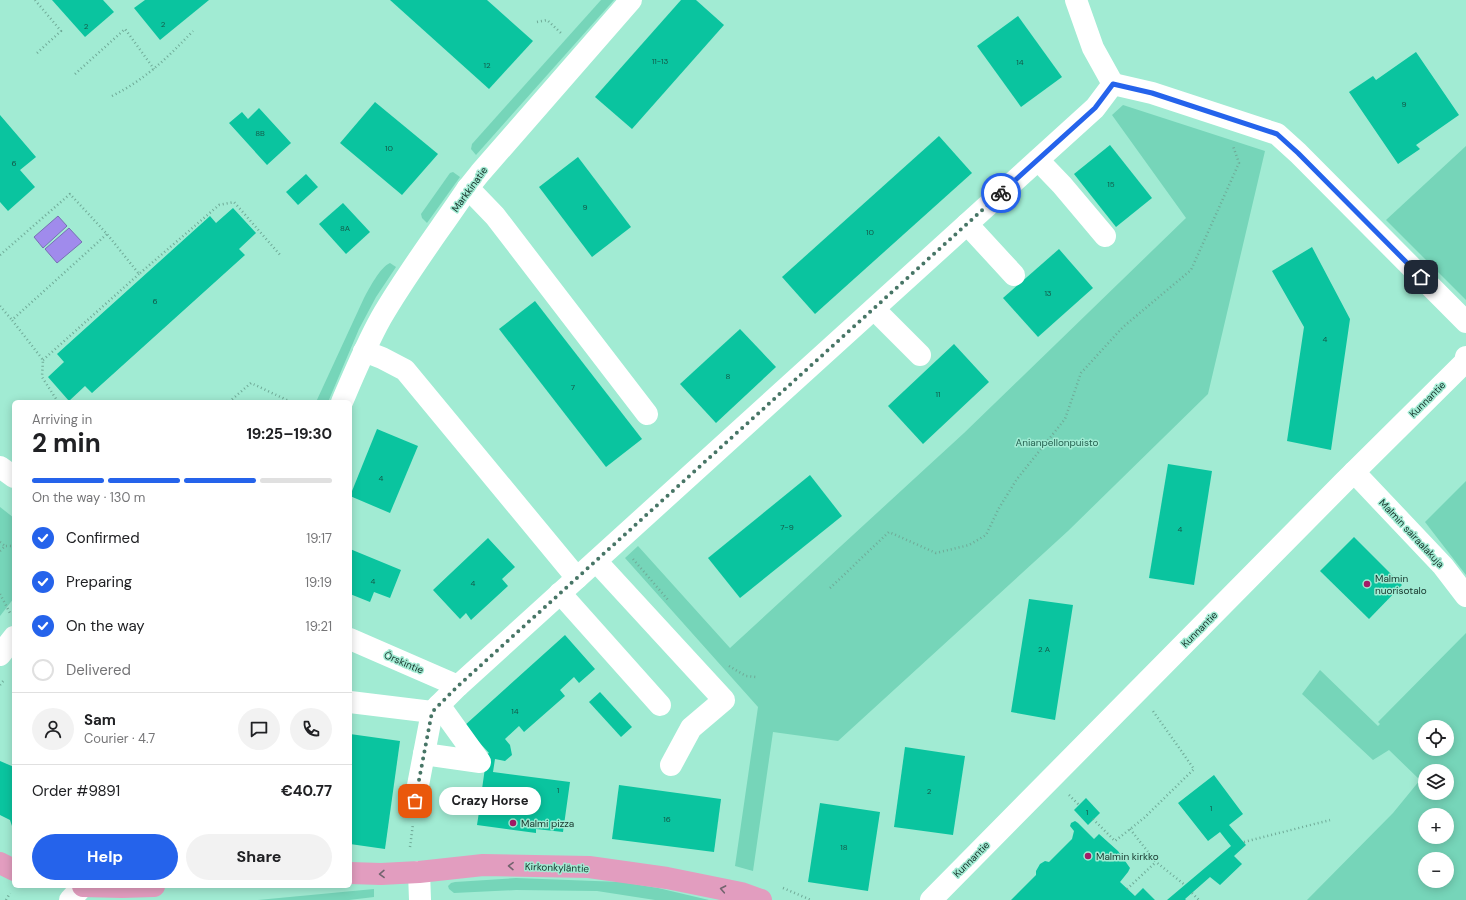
<!DOCTYPE html>
<html lang="en">
<head>
<meta charset="utf-8">
<style>
  :root { --surface:#fff; --page:#f2f2f2; --text:#202124; --muted:#757577; --line:#e0e0e0; --accent:#2563eb }
  body { margin:0; font-family:"DM Sans",sans-serif; background:var(--page); color:var(--text); height:100vh; display:flex; flex-direction:column; font-size:15px; white-space:nowrap }
  * { box-sizing:border-box; margin:0 }
  p { font-size:13px; color:var(--muted) }
  .icon { flex:none; width:22px; height:22px; fill:none; stroke:currentColor; stroke-width:2; stroke-linecap:round; stroke-linejoin:round }
  .map { position:relative; flex:1; overflow:hidden }
  .panel { position:absolute; left:12px; top:400px; width:340px; height:488px; display:flex; flex-direction:column; background:var(--surface); border-radius:6px; box-shadow:0 2px 10px #0003 }
  .panel>* { flex:none }
  .controls { position:absolute; left:1418px; top:720px; display:grid; gap:8px }
  .controls a { display:grid; place-items:center; width:36px; height:36px; border-radius:50%; background:var(--surface); box-shadow:0 2px 10px #0003; font-size:20px }
  .pin { position:absolute; display:grid; place-items:center; width:34px; height:34px; color:#fff; margin:-17px; border-radius:8px; box-shadow:0 2px 6px #0006 }
  .courier { position:absolute; display:grid; place-items:center; width:40px; height:40px; margin:-20px; border:3px solid #2563eb; border-radius:50%; background:#fff; color:#222; box-shadow:0 1px 5px #0007 }
  .bubble { position:absolute; height:28px; border-radius:14px; background:var(--surface); box-shadow:0 2px 10px #0003; font-size:13px; font-weight:700; line-height:28px; text-align:center }
  .overview em { font-style:normal; font-weight:700 }
  .overview div { display:flex; flex-direction:column-reverse }
  .overview { display:flex; align-items:center; justify-content:space-between; height:68px; padding:0 20px }
  h1 { font-size:26px; font-weight:700; line-height:30px }
  .bar { display:grid; grid-template-columns:repeat(4,1fr); gap:6px 4px; align-content:center; height:48px; padding:0 20px }
  .bar i { height:5px; border-radius:3px; background:var(--line) }
  .bar .active { background:var(--accent) }
  .bar p { grid-column:span 4 }
  .line { display:flex; align-items:center; gap:10px; padding:0 20px; border-top:1px solid var(--line) }
  .line div { flex:1 }
  .round { display:grid; place-items:center; flex:none; width:42px; height:42px; border-radius:21px; background:var(--page) }
  ol { padding:0 20px; list-style:none }
  li { display:flex; align-items:center; gap:12px; height:44px }
  li p { margin-inline-start:auto }
  li .icon { padding:4px; border-radius:50%; background:var(--accent); color:#fff; stroke-width:4 }
  li:last-child { color:var(--muted) }
  li i { width:22px; height:22px; border:2px solid var(--line); border-radius:50% }
  .button { display:flex; gap:8px; margin-top:auto; padding:8px 20px }
  .button a { flex:1; height:46px; border-radius:24px; background:var(--accent); color:#fff; font-size:16px; font-weight:700; line-height:46px; text-align:center }
  .button a+a { background:var(--page); color:var(--text) }
  .map>svg:first-child { display:block }
  .green { fill:#76d5b9; fill-rule:evenodd }
  .water { fill:#a08bec; stroke:#7771b2 }
  .building { fill:#0ac49f }
  .lines { fill:none; stroke-linecap:round; stroke-linejoin:round }
  .path { stroke:#6faa97; stroke-width:2.5; stroke-dasharray:1 3; stroke-linecap:butt }
  .minor { stroke:#fff; stroke-width:22 }
  .major { stroke:#e29dbf; stroke-width:22 }
  .oneway { stroke:#72646e }
  .done { stroke:#477566; stroke-width:4; stroke-dasharray:0 7.2 }
  .route { stroke:#2563eb; stroke-width:5 }
  .poi-dot { fill:#a21b67; stroke:#a1ebd3; stroke-width:1.5 }
  .labels { text-anchor:middle; stroke-width:3; stroke-linejoin:round; paint-order:stroke }
  .number-label { font-size:8px; fill:#145949 }
  .street-label { font-size:10px; fill:#17352c; stroke:#a1ebd3 }
  .park-label { font-size:10px; fill:#276352; stroke:#a1ebd3 }
  .poi-label { font-size:10px; fill:#17352c; stroke:#a1ebd3; text-anchor:start }
</style>
</head>
<body>
<div class="map">
<svg width="1466" height="900" viewBox="0 0 1466 900">
  <rect width="100%" height="100%" fill="#a1ebd3"/>
  <g class="green">
    <polygon points="601,0 614,0 476,155 471,149 472,144"/>
    <polygon points="1123,105 1265,151 1208,394 1068,531 838,741 773,732 753,871 735,866 758,707 625,558 638,546 730,648 964,433 1186,218 1112,115"/>
    <polygon points="1466,146 1466,300 1386,220"/>
    <polygon points="453,172 460,177 427,223 422,218 421,214 450,173"/>
    <path d="M390,263L396,267L376,297L359,329L328,402H316L364,298C369,289 380,267 390,263Z"/>
    <polygon points="1466,481 1466,575 1425,522"/>
    <polygon points="0,507 14,518 14,598 0,616"/>
    <path d="M1466,633V900H1307L1393,813L1420,780L1389,750L1373,760L1302,694L1320,670L1378,726L1380,724L1378,722ZM1425,727H1447V749H1425ZM1425,771H1447V793H1425ZM1425,815H1447V837H1425ZM1425,859H1447V881H1425Z"/>
    <polygon points="516,878 621,882 658,888 709,900 655,900 597,891 516,890 454,893 449,889 448,886 451,883 455,882"/>
    <polygon points="374,889 374,897 349,900 258,900"/>
  </g>
  <g class="water">
    <polygon points="58,216 67,226 43,248 34,237"/>
    <polygon points="69,228 82,242 57,263 45,249"/>
  </g>
  <g class="building">
    <polygon points="52,0 103,0 114,12 85,37"/>
    <polygon points="145,0 209,0 160,40 134,8"/>
    <polygon points="390,0 487,0 533,41 489,89"/>
    <polygon points="681,0 696,0 724,25 632,129 595,97"/>
    <polygon points="1018,16 1062,77 1021,107 977,46"/>
    <polygon points="1416,52 1459,115 1416,145 1420,149 1398,164 1349,92 1373,76 1376,80"/>
    <polygon points="375,102 438,154 402,195 340,143"/>
    <polygon points="259,108 291,143 267,165 229,123 242,112 248,119"/>
    <polygon points="0,115 36,157 20,170 35,187 8,211 0,202"/>
    <polygon points="939,136 972,173 815,314 782,277"/>
    <polygon points="1110,145 1152,198 1116,227 1074,174"/>
    <polygon points="578,157 631,227 592,257 539,187"/>
    <polygon points="306,174 318,187 298,205 286,192"/>
    <polygon points="343,203 370,232 346,254 319,224"/>
    <polygon points="233,208 256,233 239,249 245,255 92,393 85,386 69,401 48,377 64,362 57,354 210,216 216,223"/>
    <polygon points="1312,247 1350,319 1331,450 1287,441 1304,327 1272,271"/>
    <polygon points="1059,249 1093,288 1038,337 1003,298"/>
    <polygon points="535,301 642,439 606,467 499,329"/>
    <polygon points="740,329 776,367 716,423 680,384"/>
    <polygon points="954,344 989,382 923,444 888,406"/>
    <polygon points="377,429 418,446 390,513 350,496"/>
    <polygon points="1168,464 1212,471 1194,585 1149,578"/>
    <polygon points="810,475 842,516 740,598 708,558"/>
    <polygon points="1354,537 1402,585 1369,619 1320,571"/>
    <polygon points="488,538 515,567 502,579 508,586 471,620 466,613 460,619 433,590"/>
    <polygon points="350,549 401,570 390,598 374,592 370,602 350,594"/>
    <polygon points="1029,599 1073,605 1055,720 1011,712"/>
    <polygon points="565,635 595,669 579,683 574,677 560,690 565,696 524,732 519,726 505,739 510,745 512,755 505,761 495,759 493,772 570,782 563,832 536,829 536,833 477,825 479,812 472,811 474,795 481,796 487,754 489,753 464,726"/>
    <polygon points="600,692 632,727 621,737 589,702"/>
    <polygon points="350,734 400,741 385,849 350,844"/>
    <polygon points="905,747 965,756 953,835 894,827"/>
    <polygon points="0,761 14,767 14,827 12,826 10,820 0,815"/>
    <polygon points="1214,775 1243,814 1229,825 1246,845 1234,856 1242,864 1220,885 1210,877 1185,899 1186,900 1167,900 1231,846 1220,832 1208,841 1178,803"/>
    <polygon points="619,785 721,799 714,852 612,839"/>
    <polygon points="1086,798 1100,813 1088,825 1074,810"/>
    <polygon points="820,803 880,812 868,891 808,882"/>
    <polygon points="1075,821 1078,823 1094,839 1099,834 1118,851 1130,868 1128,872 1120,882 1135,896 1143,888 1155,900 1011,900 1036,875 1036,871 1040,864 1045,861 1049,862 1072,839 1074,831 1070,826 1071,823"/>
  </g>
  <g class="lines">
    <g class="path">
      <polyline points="35,0 61,31 37,53"/>
      <polyline points="537,22 547,20 561,33"/>
      <polyline points="75,74 125,29 154,69"/>
      <path d="M112,96C146,79 167,58 193,31"/>
      <polyline points="0,255 70,194 107,234 139,274 219,205 234,202 281,256"/>
      <polyline points="0,306 12,320"/>
      <polyline points="43,360 139,274"/>
      <polyline points="58,402 42,377 43,360 12,320 107,234"/>
      <polyline points="229,402 251,383 291,402"/>
      <polyline points="0,542 5,546"/>
      <polyline points="0,551 5,546 14,546"/>
      <polyline points="633,559 669,601"/>
      <polyline points="830,588 889,532 936,553 969,545 986,535 999,508 1017,479 1065,419 1081,373 1123,327 1191,270 1239,163 1233,146"/>
      <polyline points="0,594 10,613"/>
      <polyline points="729,666 746,676 756,677"/>
      <polyline points="0,685 4,680"/>
      <polyline points="1069,795 1079,805"/>
      <polyline points="1093,819 1115,841 1144,818 1194,769 1153,711"/>
      <polyline points="1130,829 1156,862 1185,885"/>
      <polyline points="1244,842 1330,820"/>
      <polyline points="410,847 413,824"/>
      <polyline points="783,888 811,900"/>
      <polyline points="1127,889 1156,862"/>
      <polyline points="1192,893 1199,900"/>
      <polyline points="6,900 10,893"/>
    </g>
    <g class="minor">
      <polyline points="1113,84 1152,93 1277,134 1298,153 1466,322"/>
      <polyline points="1038,160 1062,185 1105,236"/>
      <polyline points="468,188 495,216 647,414"/>
      <polyline points="967,224 1014,275"/>
      <polyline points="874,309 920,355"/>
      <polyline points="364,351 382,358 405,370 577,578"/>
      <path d="M342,402C354,374 366,345 381,318C407,273 439,231 468,188L480,173L631,0"/>
      <polyline points="0,467 14,477"/>
      <polyline points="1354,472 1443,566 1466,596"/>
      <polyline points="596,561 724,700 691,728 671,765"/>
      <polyline points="560,593 660,705"/>
      <polyline points="350,639 458,686"/>
      <polyline points="0,655 14,637"/>
      <polyline points="350,702 432,712"/>
      <polyline points="424,754 480,762 439,705"/>
      <polyline points="415,801 432,712 458,686 1095,108 1113,84 1093,48 1076,0"/>
      <polyline points="419,872 420,900"/>
      <polyline points="70,900 83,886"/>
      <polyline points="931,900 1343,483 1465,362 1466,357"/>
    </g>
    <g class="major">
      <polyline points="0,863 14,870"/>
      <polyline points="350,873 381,874 419,872 483,865 589,867 667,878 741,893 761,900"/>
      <polyline points="83,886 122,887 154,886"/>
    </g>
  </g>
  <defs><path id="oneway-chevron" d="M-2-3.5L2.5 0L-2 3.5" fill="none" stroke-width="1.6" stroke-linecap="round" stroke-linejoin="round"/></defs>
  <g class="oneway">
    <use href="#oneway-chevron" transform="translate(511 866) rotate(-179)"/>
    <use href="#oneway-chevron" transform="translate(382 874) rotate(179)"/>
    <use href="#oneway-chevron" transform="translate(723 889) rotate(-169)"/>
  </g>
  <g class="lines">
    <polyline class="done" points="415,801 432,712 458,686 1001,193"/>
    <polyline class="route" points="1001,193 1095,108 1113,84 1152,93 1277,134 1298,153 1421,277"/>
  </g>
  <g class="poi-dot">
    <circle cx="1367" cy="584" r="4"/>
    <circle cx="513" cy="823" r="4"/>
    <circle cx="1088" cy="856" r="4"/>
  </g>
  <g class="labels">
    <g class="number-label">
      <text x="163" y="27">2</text>
      <text x="86" y="29">2</text>
      <text x="660" y="64">11-13</text>
      <text x="1020" y="65">14</text>
      <text x="487" y="68">12</text>
      <text x="1404" y="107">9</text>
      <text x="260" y="136">8B</text>
      <text x="389" y="151">10</text>
      <text x="14" y="166">6</text>
      <text x="1111" y="187">15</text>
      <text x="585" y="210">9</text>
      <text x="345" y="231">8A</text>
      <text x="870" y="235">10</text>
      <text x="1048" y="296">13</text>
      <text x="155" y="304">6</text>
      <text x="1325" y="342">4</text>
      <text x="728" y="379">8</text>
      <text x="573" y="390">7</text>
      <text x="938" y="397">11</text>
      <text x="381" y="481">4</text>
      <text x="787" y="530">7-9</text>
      <text x="1180" y="532">4</text>
      <text x="373" y="584">4</text>
      <text x="473" y="586">4</text>
      <text x="1044" y="652">2 A</text>
      <text x="515" y="714">14</text>
      <text x="558" y="793">1</text>
      <text x="929" y="794">2</text>
      <text x="1211" y="811">1</text>
      <text x="1087" y="815">1</text>
      <text x="667" y="822">16</text>
      <text x="844" y="850">18</text>
    </g>
    <g class="street-label">
      <text transform="translate(469 189) rotate(-54)" y="4">Markkinatie</text>
      <text transform="translate(1427 399) rotate(-45)" y="4">Kunnantie</text>
      <text transform="translate(1412 533) rotate(47)" y="4">Malmin sairaalakuja</text>
      <text transform="translate(1199 629) rotate(-45)" y="4">Kunnantie</text>
      <text transform="translate(404 662) rotate(23)" y="4">Örskintie</text>
      <text transform="translate(971 859) rotate(-45)" y="4">Kunnantie</text>
      <text transform="translate(557 867) rotate(2)" y="4">Kirkonkyläntie</text>
    </g>
    <g class="park-label">
      <text x="1057" y="446">Anianpellonpuisto</text>
    </g>
    <g class="poi-label">
      <text x="1375" y="582">Malmin<tspan x="1375" dy="12">nuorisotalo</tspan></text>
      <text x="521" y="827">Malmi pizza</text>
      <text x="1096" y="860">Malmin kirkko</text>
    </g>
  </g>
</svg>
<div class="controls">
<a><svg class="icon" aria-label="locate" viewBox="0 0 24 24"><circle cx="12" cy="12" r="6"/><path d="M12 2v4M12 18v4M2 12h4M18 12h4"/></svg></a>
<a><svg class="icon" aria-label="layers" viewBox="0 0 24 24"><path d="M12 4l9 5-9 5-9-5zM3 14l9 5 9-5"/></svg></a>
<a>+</a>
<a>−</a>
</div>
<div class="pin" style="left:415px;top:801px;background:#ea580c"><svg class="icon" aria-label="bag" viewBox="0 0 24 24"><path d="M5 8h14l-1 12H6zM9 8a3 3 0 0 1 6 0"/></svg></div>
<div class="pin" style="left:1421px;top:277px;background:#1f2937"><svg class="icon" aria-label="home" viewBox="0 0 24 24"><path d="M3 11l9-7 9 7M6 9v11h12V9"/></svg></div>
<div class="courier" style="left:1001px;top:193px"><svg class="icon" aria-label="bike" viewBox="0 0 24 24"><circle cx="6" cy="16" r="4"/><circle cx="18" cy="16" r="4"/><path d="M6 16l4-8h5l3 8M10 8l3 8H6M13 5h3"/></svg></div>
<div class="bubble" style="left:439px;top:787px;width:102px">Crazy Horse</div>
<section class="panel">
<div class="overview"><div><h1>2 min</h1><p>Arriving in</p></div><em>19:25–19:30</em></div>
<div class="bar"><i class="active"></i><i class="active"></i><i class="active"></i><i></i><p>On the way · 130 m</p></div>
<ol>
<li><svg class="icon" aria-label="check" viewBox="0 0 24 24"><path d="M5 12l5 5 9-10"/></svg>Confirmed<p>19:17</p></li>
<li><svg class="icon" aria-label="check" viewBox="0 0 24 24"><path d="M5 12l5 5 9-10"/></svg>Preparing<p>19:19</p></li>
<li><svg class="icon" aria-label="check" viewBox="0 0 24 24"><path d="M5 12l5 5 9-10"/></svg>On the way<p>19:21</p></li>
<li><i></i>Delivered</li>
</ol>
<div class="line" style="height:72px"><a class="round"><svg class="icon" aria-label="person" viewBox="0 0 24 24"><circle cx="12" cy="8" r="4"/><path d="M4 21q1-7 8-7t8 7"/></svg></a><div><b>Sam</b><p>Courier · 4.7</p></div><a class="round"><svg class="icon" aria-label="chat" viewBox="0 0 24 24"><path d="M4 5h16v11H9l-5 4z"/></svg></a><a class="round"><svg class="icon" aria-label="phone" viewBox="0 0 24 24"><path d="M5 4h4l2 5-3 2q2 4 5 5l2-3 5 2v4C11 20 4 13 5 4z"/></svg></a></div>
<div class="line" style="height:52px"><div>Order #9891</div><b>€40.77</b></div>
<div class="button"><a>Help</a><a>Share</a></div>
</section>
</div>
</body>
</html>
